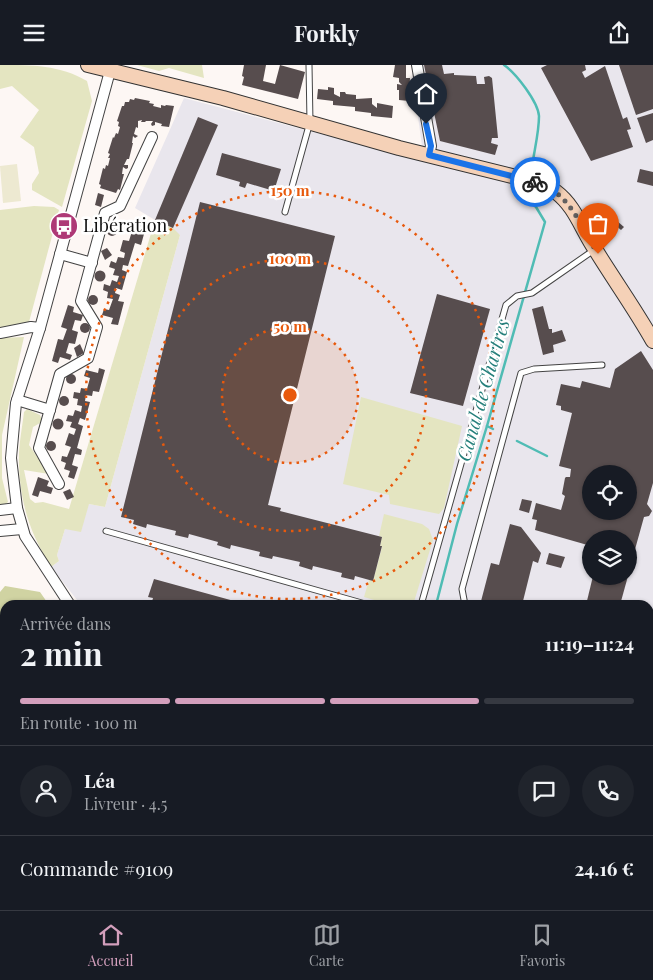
<!DOCTYPE html>
<html lang="fr">
<head>
<meta charset="utf-8">
<style>
  :root { --surface:#171b24; --page:#20242c; --text:#f1f3f6; --muted:#9ea1a6; --line:#363941; --accent:#d39fbc }
  body { margin:0; font-family:"Playfair Display",serif; background:var(--page); color:var(--text); height:100vh; display:flex; flex-direction:column; font-size:19px; white-space:nowrap }
  * { box-sizing:border-box; margin:0 }
  p { font-size:16px; color:var(--muted) }
  .icon { flex:none; width:28px; height:28px; fill:none; stroke:currentColor; stroke-width:2; stroke-linecap:round; stroke-linejoin:round }
  .map { position:relative; flex:1; overflow:hidden }
  .details { position:absolute; left:0px; top:535px; width:654px; height:310px; display:flex; flex-direction:column; background:var(--surface); border-radius:15px 15px 0 0; box-shadow:0 1px 4px #0004 }
  .details>* { flex:none }
  .buttons { position:absolute; left:582px; top:400px; display:grid; gap:10px }
  .buttons a { display:grid; place-items:center; width:55px; height:55px; border-radius:50%; background:var(--surface); box-shadow:0 1px 4px #0004; font-size:25px }
  .pin { position:absolute; display:grid; place-items:center; width:42px; height:42px; color:#fff; margin:-51px -21px; border-radius:50% 50% 50% 0; rotate:-45deg; box-shadow:0 0 5px #0007 }
  .pin .icon { rotate:45deg }
  .courier { position:absolute; display:grid; place-items:center; width:50px; height:50px; margin:-25px; border:4px solid #1a73e8; border-radius:50%; background:#fff; color:#222; box-shadow:0 1px 6px #0007 }
  .headline em { font-style:normal; font-weight:700 }
  .headline div { display:flex; flex-direction:column-reverse }
  .headline { display:flex; align-items:center; justify-content:space-between; height:85px; padding:0 20px }
  h1 { font-size:32px; font-weight:700; line-height:38px }
  .bar { display:grid; grid-template-columns:repeat(4,1fr); gap:8px 5px; align-content:center; height:60px; padding:0 20px }
  .bar i { height:6px; border-radius:4px; background:var(--line) }
  .bar .selected { background:var(--accent) }
  .bar p { grid-column:span 4 }
  .line { display:flex; align-items:center; gap:12px; padding:0 20px; border-top:1px solid var(--line) }
  .line div { flex:1 }
  .round { display:grid; place-items:center; flex:none; width:52px; height:52px; border-radius:26px; background:var(--page) }
  header { display:flex; justify-content:space-between; align-items:center; height:65px; padding:0 20px; background:var(--surface); font-size:22px; font-weight:700 }
  .menu { display:flex; justify-content:space-around; align-items:center; height:70px; border-top:1px solid var(--line); background:var(--surface); font-size:14px; color:var(--muted) }
  .menu a { display:grid; justify-items:center; gap:2px }
  .menu .selected { color:var(--accent) }
  .map>svg:first-child { display:block }
  .industrial { fill:#e9e6ed; fill-rule:evenodd }
  .green { fill:#e4e5c1 }
  .forest { fill:#d0d3a2 }
  .pitch { fill:#ede9d1 }
  .lines { fill:none; stroke-linecap:round; stroke-linejoin:round }
  .stream { stroke:#4fbcb4; stroke-width:2.5 }
  .building { fill:#574d4e; fill-rule:evenodd }
  .lane-casing { stroke:#434343; stroke-width:7 }
  .street-casing { stroke:#434343; stroke-width:12 }
  .secondary-casing { stroke:#323232; stroke-width:16 }
  .lane { stroke:#fff; stroke-width:5 }
  .street { stroke:#fff; stroke-width:10 }
  .secondary { stroke:#f5d1b7; stroke-width:14 }
  .done { stroke:#636160; stroke-width:5; stroke-dasharray:0 9 }
  .route { stroke:#1a73e8; stroke-width:6 }
  .ring { fill:none; stroke:#e8590c; stroke-width:2.5; stroke-dasharray:2.5 5 }
  .labels { text-anchor:middle; stroke-width:5; stroke-linejoin:round; paint-order:stroke }
  .poi-label { font-size:18px; fill:#101010; stroke:#fff; text-anchor:start }
  .water-label { font-size:19px; font-style:italic; fill:#257f7b; stroke:#fff }
  .centre { fill:#e8590c; stroke:#fff; stroke-width:2.5 }
  .ring-label { font-size:15px; text-anchor:middle; font-weight:bold; fill:#e8590c; stroke:#fff; stroke-width:5; stroke-linejoin:round; paint-order:stroke }
</style>
</head>
<body>
<header><svg class="icon" aria-label="menu" viewBox="0 0 24 24"><path d="M4 6h16M4 12h16M4 18h16"/></svg>Forkly<svg class="icon" aria-label="share" viewBox="0 0 24 24"><path d="M12 15V3M7 8l5-5 5 5M5 13v7h14v-7"/></svg></header>
<div class="map">
<svg width="653" height="845" viewBox="0 0 653 845">
  <rect width="100%" height="100%" fill="#fdf7f4"/>
  <g class="industrial">
    <path d="M411,0H653V744L649,757V540H81L51,502L59,496L57,490L65,464L89,439L105,442L180,170L135,143L184,33L424,96ZM591,409H629V446H591ZM591,474H629V511H591Z"/>
    <polygon points="5,637 5,840 610,840 606,845 0,845 0,642"/>
  </g>
  <g class="green">
    <path d="M0,0C32,0 60,0 87,16L92,36L62,142L32,125V119L39,108L34,82L20,72L39,45L12,21L0,24Z"/>
    <polygon points="137,0 202,0 204,13 169,3 159,6"/>
    <polygon points="34,141 54,142 59,145 29,257 0,263 0,145"/>
    <path d="M155,155L173,163L180,170L105,442L89,439L81,467L65,464L57,490L59,496L51,502C31,470 20,439 19,400C18,383 22,364 24,347L27,344L40,350L42,355L40,358L33,362L29,380L49,409L24,405L30,434L35,438L43,437L69,444Z"/>
    <polygon points="24,272 2,370 2,413 8,437 3,441 0,441 0,273"/>
    <polygon points="361,332 462,361 444,443 439,449 390,439 389,430 343,419"/>
    <polygon points="384,449 422,459 429,464 433,475 413,540 391,540 364,532 369,515 373,516 382,482 380,481 382,472 379,471"/>
  </g>
  <g class="forest">
    <polygon points="5,521 40,527 49,540 5,540 5,563 2,560 0,562 0,527"/>
    <polygon points="5,615 5,637 0,642 0,621"/>
  </g>
  <polygon class="pitch" points="17,99 21,136 3,138 0,101"/>
  <g class="lines">
    <g class="stream">
      <path d="M504,0C516,8 538,37 539,51C539,68 534,86 532,102"/>
      <polyline points="487,361 493,364"/>
      <polyline points="517,376 547,391"/>
      <polyline points="436,540 457,459 487,361 545,157 536,142 524,130 525,123"/>
      <polyline points="403,845 404,840"/>
    </g>
  </g>
  <g class="building">
    <polygon points="244,0 266,0 263,16 275,19 280,0 305,7 298,34 242,20 244,12 242,11"/>
    <polygon points="395,0 406,0 406,13 410,13 409,36 399,35 399,25 397,25 397,19 402,20 399,17 399,13 393,12"/>
    <polygon points="424,0 442,0 444,9 454,8 454,10 476,11 477,19 485,19 484,12 489,11 492,13 498,73 492,73 491,78 498,80 495,90 440,76"/>
    <polygon points="547,0 585,0 586,5 582,7 585,13 605,1 623,54 627,52 631,64 627,65 633,82 591,96 541,3"/>
    <polygon points="619,0 653,0 653,44 636,50"/>
    <polygon points="328,22 334,23 334,29 340,32 340,27 345,27 346,29 356,30 356,34 372,33 372,39 377,43 377,38 393,41 392,53 371,51 371,48 355,46 355,42 333,40 333,36 317,34 318,24 328,25"/>
    <polygon points="135,33 150,36 149,38 154,39 153,41 161,43 161,40 165,41 166,40 174,41 169,62 161,61 162,59 155,57 155,60 152,61 151,59 153,56 146,56 145,57 141,57 142,55 138,56 138,63 136,62 134,69 138,71 135,73 133,71 132,78 133,78 129,94 127,94 124,100 128,100 128,103 126,104 123,102 122,109 124,109 120,125 118,124 116,128 100,123 101,120 99,119 103,103 105,104 106,100 108,101 110,93 108,93 110,89 108,88 113,72 114,73 116,68 118,69 120,62 118,61 119,57 117,56 122,41 124,41 125,37 129,37 130,34 134,35"/>
    <polygon points="653,48 653,75 646,78 637,53"/>
    <polygon points="198,52 218,60 173,163 155,155"/>
    <polygon points="222,88 281,104 274,126 247,118 245,123 239,121 240,117 216,110"/>
    <polygon points="640,104 653,107 653,121 637,117"/>
    <polygon points="98,128 104,130 101,142 95,140"/>
    <polygon points="200,137 335,171 268,440 281,443 280,446 382,472 380,481 382,481 373,516 355,511 354,515 341,512 342,508 313,501 312,505 299,501 300,497 273,491 272,494 259,491 260,487 231,480 230,484 217,480 218,477 189,469 188,473 175,470 176,466 147,459 146,463 133,459 134,455 121,452"/>
    <polygon points="141,156 147,158 141,180 135,178 128,201 123,200 122,205 127,207 122,225 116,223 115,228 120,230 118,236 124,237 118,260 111,259 113,253 102,250 104,244 109,245 113,234 107,233 108,227 103,225 104,219 110,221 112,215 117,217 119,211 113,210 115,204 109,202 111,196 116,198 118,192 124,193 125,188 120,186 123,175 129,176 132,166 126,164 128,158 139,161"/>
    <polygon points="617,156 624,162 621,165 614,159"/>
    <circle cx="112" cy="166" r="5"/>
    <polygon points="107,183 112,190 105,195 101,186"/>
    <circle cx="100" cy="211" r="5.5"/>
    <polygon points="437,229 490,244 463,341 410,328"/>
    <circle cx="93" cy="235" r="5"/>
    <polygon points="68,240 74,242 73,247 83,250 81,256 75,255 72,265 78,267 75,279 69,278 66,288 72,290 70,295 60,292 58,298 52,296 58,274 63,275 67,264 61,262"/>
    <polygon points="543,241 549,264 552,264 552,268 562,265 566,276 553,280 554,287 543,290 532,244"/>
    <circle cx="85" cy="263" r="5"/>
    <polygon points="80,279 84,288 77,292 74,283"/>
    <path d="M641,286L653,305V418L647,439L652,446L649,451L644,452L629,506V474H591V481L535,465L537,455L532,454L536,438L561,445L565,431L562,429L565,413L566,412H570L571,404L559,401L572,348L561,345V341L556,340L561,319L580,323L582,316L610,323L615,304ZM591,409H629V446H591Z"/>
    <polygon points="99,303 105,305 99,327 93,326 92,331 86,330 85,336 90,337 85,355 80,353 78,359 83,361 77,383 82,385 81,390 75,389 72,400 78,402 74,414 68,412 70,406 64,404 66,398 61,396 62,391 67,392 71,382 65,380 69,368 74,370 76,364 70,362 72,357 66,356 68,350 73,351 75,345 81,347 82,341 77,340 78,334 73,333 74,327 80,328 81,323 87,324 90,313 84,311 86,305 98,308"/>
    <circle cx="71" cy="314" r="5"/>
    <circle cx="64" cy="336" r="5"/>
    <circle cx="58" cy="359" r="5.5"/>
    <circle cx="51" cy="381" r="5"/>
    <polygon points="38,412 49,416 47,421 53,423 51,429 40,426 38,432 32,430"/>
    <polygon points="70,424 74,432 67,435 63,427"/>
    <polygon points="522,434 532,436 529,448 519,445"/>
    <polygon points="510,459 521,462 541,488 538,498 533,496 522,540 480,540 491,498 499,500"/>
    <polygon points="549,488 565,492 561,503 546,499"/>
    <polygon points="593,511 628,511 620,540 586,540"/>
    <polygon points="154,514 245,539 245,540 151,540 153,533 148,532"/>
    <polygon points="5,661 5,694 0,689 0,666"/>
    <polygon points="3,714 5,716 5,732 0,739 0,718"/>
    <polygon points="133,840 143,840 146,845 126,845"/>
    <polygon points="181,840 203,840 207,845 179,845"/>
    <polygon points="454,840 479,840 475,845 450,845"/>
    <polygon points="548,840 567,840 573,845 544,845"/>
  </g>
  <g class="lines">
    <defs>
      <g id="lane">
        <polyline points="285,147 310,57 309,0"/>
        <polyline points="106,466 369,540"/>
        <polyline points="421,540 506,240 517,231 532,228 594,185"/>
        <polyline points="465,540 462,524 521,308 534,304 602,300"/>
        <polyline points="302,840 306,845"/>
        <polyline points="324,845 332,840"/>
      </g>
      <g id="street">
        <polyline points="417,0 431,81 429,90"/>
        <polyline points="60,189 92,198"/>
        <polyline points="0,268 31,262 40,263"/>
        <polyline points="17,335 50,345"/>
        <polyline points="59,419 39,383 60,309 88,293 97,262 81,236 105,148 120,141 152,72"/>
        <polyline points="0,445 17,443"/>
        <polyline points="0,466 22,464"/>
        <polyline points="70,540 25,471 17,443 11,393 16,338 40,263 110,6"/>
        <polyline points="0,773 5,766"/>
        <polyline points="0,778 5,785"/>
        <polyline points="649,798 653,789"/>
        <polyline points="42,840 45,845"/>
        <polyline points="267,840 271,845"/>
        <polyline points="624,840 632,845"/>
        <polyline points="246,845 252,840"/>
      </g>
      <path id="secondary" d="M88,0L223,33L399,83L520,113C532,116 546,119 556,127C575,141 582,165 595,184C614,215 635,244 653,276"/>
    </defs>
    <use href="#lane" class="lane-casing"/>
    <use href="#street" class="street-casing"/>
    <use href="#secondary" class="secondary-casing"/>
    <use href="#lane" class="lane"/>
    <use href="#street" class="street"/>
    <use href="#secondary" class="secondary"/>
  </g>
  <g class="lines">
    <path class="done" d="M535,117C570,127 581,162 598,189"/>
    <polyline class="route" points="426,59 431,81 429,90 535,117"/>
  </g>
  <circle cx="290" cy="330" r="68" fill="#e8590c" fill-opacity=".12"/>
  <g class="ring">
    <circle cx="290" cy="330" r="68"/>
    <circle cx="290" cy="330" r="136"/>
    <circle cx="290" cy="330" r="204"/>
  </g>
  <defs>
    <symbol id="bus-disc" viewBox="-11 -11 22 22"><circle r="9.5" fill="#ae3976" stroke="#fff"/><path d="M-5-6H5V4H4V6H2V4H-2V6H-4V4H-5ZM-3.5-4V0h7V-4ZM-3.5 1.2v1.5H-2V1.2ZM2 1.2v1.5H3.5V1.2Z" fill="#fff"/></symbol>
  </defs>
  <g fill-rule="evenodd">
    <use href="#bus-disc" x="48" y="145" width="32" height="32"/>
  </g>
  <g class="labels">
    <g class="poi-label">
      <text x="83" y="167">Libération</text>
    </g>
    <g class="water-label">
      <text transform="translate(483 325) rotate(-74)" y="7">Canal de Chartres</text>
    </g>
  </g>
  <circle cx="290" cy="330" r="8" class="centre"/>
  <g class="ring-label">
    <text x="290" y="131">150 m</text>
    <text x="290" y="199">100 m</text>
    <text x="290" y="267">50 m</text>
  </g>
</svg>
<div class="buttons">
<a><svg class="icon" aria-label="locate" viewBox="0 0 24 24"><circle cx="12" cy="12" r="6"/><path d="M12 2v4M12 18v4M2 12h4M18 12h4"/></svg></a>
<a><svg class="icon" aria-label="layers" viewBox="0 0 24 24"><path d="M12 4l9 5-9 5-9-5zM3 14l9 5 9-5"/></svg></a>
</div>
<div class="pin" style="left:598px;top:189px;background:#ea580c"><svg class="icon" aria-label="bag" viewBox="0 0 24 24"><path d="M5 8h14l-1 12H6zM9 8a3 3 0 0 1 6 0"/></svg></div>
<div class="pin" style="left:426px;top:59px;background:#1f2937"><svg class="icon" aria-label="home" viewBox="0 0 24 24"><path d="M3 11l9-7 9 7M6 9v11h12V9"/></svg></div>
<div class="courier" style="left:535px;top:117px"><svg class="icon" aria-label="bike" viewBox="0 0 24 24"><circle cx="6" cy="16" r="4"/><circle cx="18" cy="16" r="4"/><path d="M6 16l4-8h5l3 8M10 8l3 8H6M13 5h3"/></svg></div>
<section class="details">
<div class="headline"><div><h1>2 min</h1><p>Arrivée dans</p></div><em>11:19–11:24</em></div>
<div class="bar"><i class="selected"></i><i class="selected"></i><i class="selected"></i><i></i><p>En route · 100 m</p></div>
<div class="line" style="height:90px"><a class="round"><svg class="icon" aria-label="person" viewBox="0 0 24 24"><circle cx="12" cy="8" r="4"/><path d="M4 21q1-7 8-7t8 7"/></svg></a><div><b>Léa</b><p>Livreur · 4.5</p></div><a class="round"><svg class="icon" aria-label="chat" viewBox="0 0 24 24"><path d="M4 5h16v11H9l-5 4z"/></svg></a><a class="round"><svg class="icon" aria-label="phone" viewBox="0 0 24 24"><path d="M5 4h4l2 5-3 2q2 4 5 5l2-3 5 2v4C11 20 4 13 5 4z"/></svg></a></div>
<div class="line" style="height:65px"><div>Commande #9109</div><b>24.16 €</b></div>
</section>
</div>
<nav class="menu">
<a class="selected"><svg class="icon" aria-label="home" viewBox="0 0 24 24"><path d="M3 11l9-7 9 7M6 9v11h12V9"/></svg>Accueil</a>
<a><svg class="icon" aria-label="map" viewBox="0 0 24 24"><path d="M3 6l6-2 6 2 6-2v14l-6 2-6-2-6 2zM9 4v14M15 6v14"/></svg>Carte</a>
<a><svg class="icon" aria-label="saved" viewBox="0 0 24 24"><path d="M7 4h10v16l-5-4-5 4z"/></svg>Favoris</a>
</nav>
</body>
</html>
